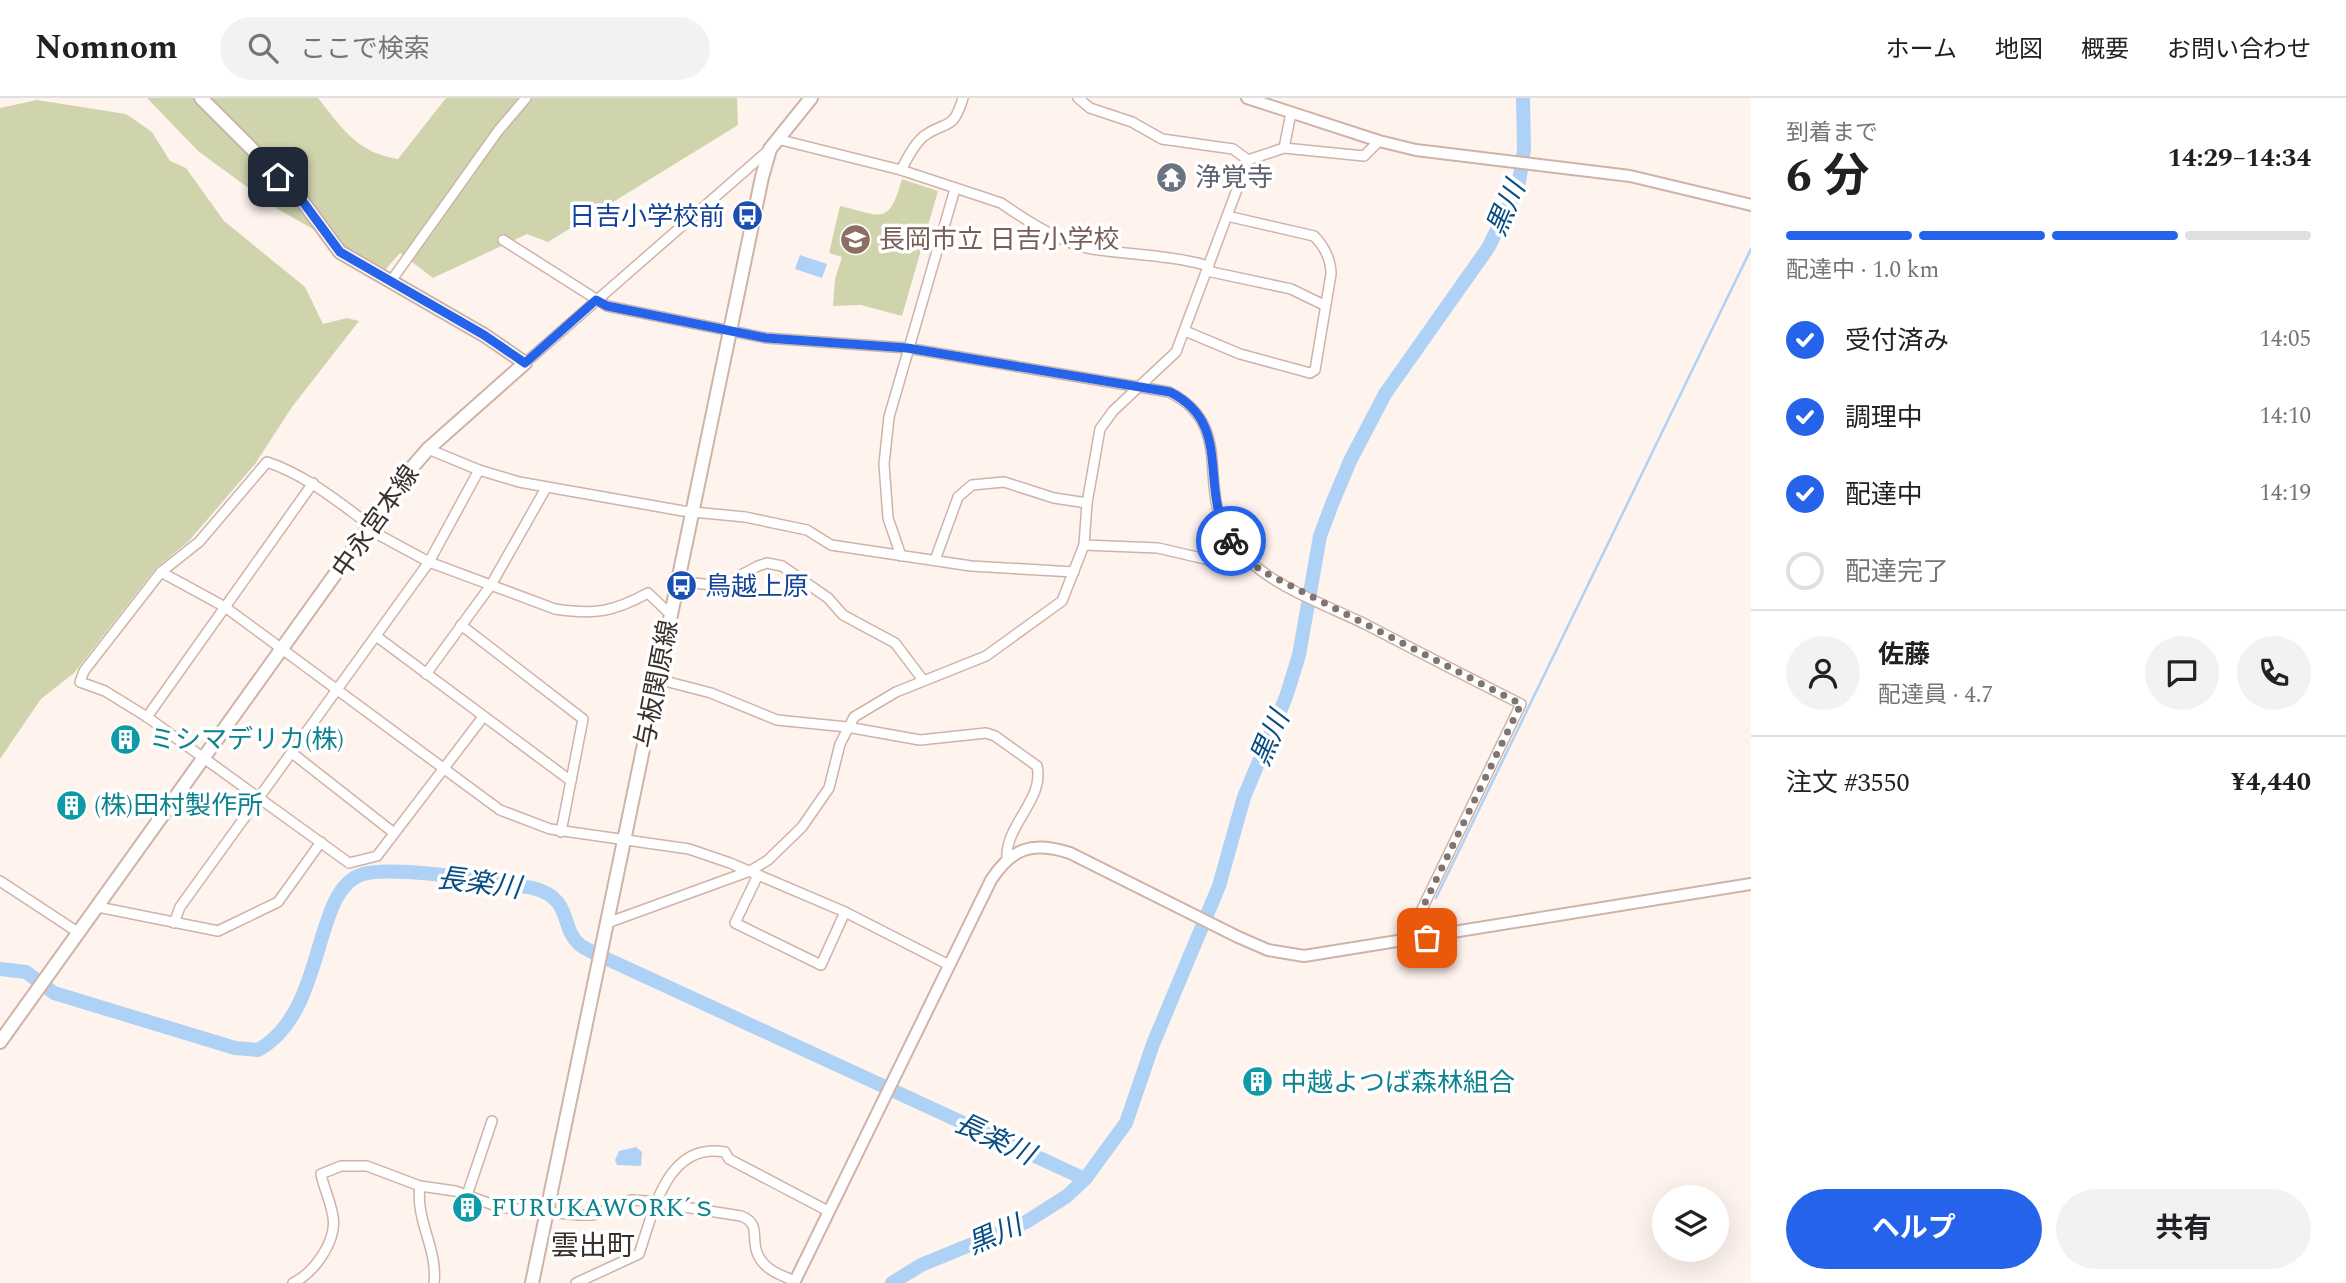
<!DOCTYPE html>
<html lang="ja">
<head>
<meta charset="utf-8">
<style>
  :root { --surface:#fff; --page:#f2f2f2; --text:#202124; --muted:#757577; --line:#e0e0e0; --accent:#2563eb }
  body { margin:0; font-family:Spectral,"Noto Sans JP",serif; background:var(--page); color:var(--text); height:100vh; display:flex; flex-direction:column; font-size:26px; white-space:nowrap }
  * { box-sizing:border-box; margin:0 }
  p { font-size:23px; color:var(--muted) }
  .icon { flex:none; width:38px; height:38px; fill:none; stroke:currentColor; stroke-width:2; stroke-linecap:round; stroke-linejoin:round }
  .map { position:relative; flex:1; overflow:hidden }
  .drawer { display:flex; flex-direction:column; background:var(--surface); width:595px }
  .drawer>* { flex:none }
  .tools { position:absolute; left:1652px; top:1087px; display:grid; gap:14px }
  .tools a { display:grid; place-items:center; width:77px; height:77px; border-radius:50%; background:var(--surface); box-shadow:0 7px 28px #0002; font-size:35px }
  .pin { position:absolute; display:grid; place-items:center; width:60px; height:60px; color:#fff; margin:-30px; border-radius:14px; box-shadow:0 4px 10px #0006 }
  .courier { position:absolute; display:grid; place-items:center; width:70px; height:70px; margin:-35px; border:5px solid #2563eb; border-radius:50%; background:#fff; color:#222; box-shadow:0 2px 9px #0007 }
  .head em { font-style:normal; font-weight:700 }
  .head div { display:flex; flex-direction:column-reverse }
  .head { display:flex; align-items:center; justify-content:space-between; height:119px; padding:0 35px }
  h1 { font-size:46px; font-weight:700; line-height:52px }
  .bar { display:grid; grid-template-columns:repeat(4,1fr); gap:10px 7px; align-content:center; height:84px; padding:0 35px }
  .bar i { height:9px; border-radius:5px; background:var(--line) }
  .bar .active { background:var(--accent) }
  .bar p { grid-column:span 4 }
  .line { display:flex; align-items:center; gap:18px; padding:0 35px; border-top:2px solid var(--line) }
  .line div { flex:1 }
  .round { display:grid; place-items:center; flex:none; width:74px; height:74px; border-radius:37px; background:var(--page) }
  ol { padding:0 35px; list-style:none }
  li { display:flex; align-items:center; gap:21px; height:77px }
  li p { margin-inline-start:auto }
  li .icon { padding:7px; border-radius:50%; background:var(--accent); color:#fff; stroke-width:4 }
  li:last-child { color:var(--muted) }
  li i { width:38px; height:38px; border:4px solid var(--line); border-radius:50% }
  .action { display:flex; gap:14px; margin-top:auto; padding:14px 35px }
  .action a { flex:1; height:80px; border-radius:42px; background:var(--accent); color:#fff; font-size:28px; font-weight:700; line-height:80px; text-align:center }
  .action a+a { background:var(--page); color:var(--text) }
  header { display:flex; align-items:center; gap:42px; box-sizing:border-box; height:98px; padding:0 35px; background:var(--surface); border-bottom:2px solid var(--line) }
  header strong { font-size:33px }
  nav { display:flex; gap:38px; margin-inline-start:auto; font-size:24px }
  .search { width:490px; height:63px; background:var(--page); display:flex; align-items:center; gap:18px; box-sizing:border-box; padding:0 24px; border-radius:38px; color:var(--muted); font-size:26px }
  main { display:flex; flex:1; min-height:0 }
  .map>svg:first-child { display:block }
  .green { fill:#d0d4ad }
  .water { fill:#aed2f6 }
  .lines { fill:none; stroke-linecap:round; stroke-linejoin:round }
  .stream { stroke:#aed2f6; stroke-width:2.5 }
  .river { stroke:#aed2f6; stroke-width:14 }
  .minor-casing { stroke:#cfb3a7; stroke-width:12 }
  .tertiary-casing { stroke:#cfb3a7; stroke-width:14 }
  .secondary-casing { stroke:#cfb3a7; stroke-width:16 }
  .minor { stroke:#fff; stroke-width:9 }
  .tertiary { stroke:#fff; stroke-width:10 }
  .secondary { stroke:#fff; stroke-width:12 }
  .done { stroke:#7f746f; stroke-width:7; stroke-dasharray:0 12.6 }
  .route { stroke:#2563eb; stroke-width:9 }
  .labels { text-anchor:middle; stroke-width:7; stroke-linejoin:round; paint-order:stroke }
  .worship-label { font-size:26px; fill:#5b616d; stroke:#fff; text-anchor:start }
  .transit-label { font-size:26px; fill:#164399; stroke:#fff; text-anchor:end }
  .education-label { font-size:26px; fill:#785e54; stroke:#fff; text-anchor:start }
  .street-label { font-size:26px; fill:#3a2f2b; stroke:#fff }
  .culture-label { font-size:26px; fill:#0d838f; stroke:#fff; text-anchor:start }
  .water-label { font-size:28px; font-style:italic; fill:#084d83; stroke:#fff }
  .neighbourhood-label { font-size:28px; fill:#3a2f2b; stroke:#fff }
</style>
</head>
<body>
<header>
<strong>Nomnom</strong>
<div class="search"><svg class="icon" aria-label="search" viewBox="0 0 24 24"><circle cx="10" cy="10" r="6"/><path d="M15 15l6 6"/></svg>ここで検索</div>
<nav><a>ホーム</a><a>地図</a><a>概要</a><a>お問い合わせ</a></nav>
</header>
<main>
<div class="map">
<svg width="1751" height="1185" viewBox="0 0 1751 1185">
  <rect width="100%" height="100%" fill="#fff3ee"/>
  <g class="green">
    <path d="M147,0H318C343,31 356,54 398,61L446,0H737L738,27L548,144L527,136L433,180L400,155L385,172L276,110L198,53Z"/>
    <polygon points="37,2 126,16 152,34 170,63 186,70 224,123 305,189 323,226 347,220 359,223 292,309 255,366 188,444 156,470 74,575 41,601 0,661 0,10"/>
    <path d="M902,81L938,93L902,218L861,207L833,208L835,181L842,159L829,155L840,108C882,118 889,128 902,81Z"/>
  </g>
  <g class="water">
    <polygon points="800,157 827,166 822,180 795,171"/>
    <polygon points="636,1049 642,1054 641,1068 617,1067 615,1062 619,1053"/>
  </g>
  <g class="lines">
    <polyline class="stream" points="1436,800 1751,151"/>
    <g class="river">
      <path d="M0,871L26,874L54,895L235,950L258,952C328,913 311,791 363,776C397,767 495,784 533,790C574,801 559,829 580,847C587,852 597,856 605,860L1085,1081"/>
      <polyline points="892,1185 921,1167 1026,1124 1067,1098 1085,1081 1126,1025 1153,946 1219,788 1244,699 1286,599 1299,557 1320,438 1332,406 1350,363 1385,296 1488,150 1518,90 1524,52 1523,0"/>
    </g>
    <defs>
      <g id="minor">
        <polyline points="1078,0 1090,10 1132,24 1162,41 1233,51 1248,62"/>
        <path d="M777,41L901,72L1001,105C1024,121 1064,147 1092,151C1132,157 1170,157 1209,168"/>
        <polyline points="1284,50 1291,15"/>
        <path d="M901,72C907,61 914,46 924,38C946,22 953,34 963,0"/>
        <path d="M503,142L607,208L766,240L907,250L1169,294C1237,328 1195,390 1231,442C1260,485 1320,504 1365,526C1417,553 1469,580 1521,606L1422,811L1427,840"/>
        <polyline points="1207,173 1291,191 1324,207"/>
        <polyline points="391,183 498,33 526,0"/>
        <path d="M1185,233L1240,256L1310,275L1315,272L1331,176C1331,162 1324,148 1314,138L1227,118"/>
        <polyline points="525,265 770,51"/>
        <polyline points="428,351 479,372 519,384 683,413 745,419 807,432 831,447 971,468 1074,474"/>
        <path d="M371,428C337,403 306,377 267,364L199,444L161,474L84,573L80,584L105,593L147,619L349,765L377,758L483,619"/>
        <path d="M368,431L429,464L555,511C595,517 613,514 648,495L670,516"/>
        <polyline points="1084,447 1158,450 1218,464 1239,453"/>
        <polyline points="901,458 888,420 884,366 889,319 955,91"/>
        <polyline points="935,462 958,399 972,387 1004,384 1054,400 1087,405"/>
        <polyline points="161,474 225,509 500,712 550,731 689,751 730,765 845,814 949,867"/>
        <polyline points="678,483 720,488 758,468 767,465 782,468 828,500 843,517 895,545 923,582"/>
        <polyline points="461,527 583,621 561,734"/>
        <polyline points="376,538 571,683"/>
        <polyline points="426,576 491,487 546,390"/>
        <path d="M657,581L711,595L777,622L847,629L920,642L986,635L995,638L1037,668C1045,701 1005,727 1007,760"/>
        <polyline points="147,619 313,385"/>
        <polyline points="292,655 394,735"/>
        <polyline points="758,777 735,825 821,867 845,814"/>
        <polyline points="0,783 79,835"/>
        <polyline points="98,809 218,833 278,804 321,744"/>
        <polyline points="174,825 180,809 429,464 479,372"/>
        <polyline points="607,825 750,773 768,762 802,729 829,690 840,646 854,619 896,594 986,558 1062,503 1084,447 1087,405 1100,331 1113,313 1176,254 1248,62 1284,50 1364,58 1379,43"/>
        <path d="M420,1088C415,1122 438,1151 434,1185"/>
        <polyline points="467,1097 492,1023"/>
        <path d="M293,1185C314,1175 337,1143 333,1119C331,1104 324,1091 321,1076L341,1068H367L420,1088L455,1093L499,1109L578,1117H593L631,1102L646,1103L741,1118C762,1126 750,1141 758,1157C765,1172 780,1177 795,1183"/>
        <path d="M576,1185L639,1156C653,1116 666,1043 725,1054L729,1061L828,1113"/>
      </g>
      <g id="tertiary">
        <polyline points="1247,0 1379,43 1416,52 1630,78 1751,107"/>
        <path d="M794,1185L991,782C1012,750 1032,743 1070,755L1238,839L1268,852L1304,858L1751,786"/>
      </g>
      <g id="secondary">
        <polyline points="0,944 409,373 428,351 525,265 484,237 340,154 298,97 201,0"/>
        <polyline points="532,1185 762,79 770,51 811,0"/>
      </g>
    </defs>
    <use href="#minor" class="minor-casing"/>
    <use href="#tertiary" class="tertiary-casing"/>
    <use href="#secondary" class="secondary-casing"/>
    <use href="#minor" class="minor"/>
    <use href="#tertiary" class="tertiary"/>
    <use href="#secondary" class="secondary"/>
  </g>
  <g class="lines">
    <polyline class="done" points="1231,443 1260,472 1521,606 1422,811 1427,840"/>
    <path class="route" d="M278,79L298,97L340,154L484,237L525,265L596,202L607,208L766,240L907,250L1170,294C1235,327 1197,389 1231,443"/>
  </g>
  <defs>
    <symbol id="temple-disc" viewBox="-11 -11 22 22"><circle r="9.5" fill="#6b7280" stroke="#fff"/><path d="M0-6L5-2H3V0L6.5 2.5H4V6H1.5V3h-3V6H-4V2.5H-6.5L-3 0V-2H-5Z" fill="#fff"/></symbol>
    <symbol id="bus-disc" viewBox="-11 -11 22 22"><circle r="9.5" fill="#1a4fb4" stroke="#fff"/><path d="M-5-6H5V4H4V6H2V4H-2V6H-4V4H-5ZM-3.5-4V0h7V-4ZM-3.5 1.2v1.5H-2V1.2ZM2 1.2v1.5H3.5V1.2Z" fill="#fff"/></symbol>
    <symbol id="school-disc" viewBox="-11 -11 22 22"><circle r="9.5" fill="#8d6e63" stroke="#fff"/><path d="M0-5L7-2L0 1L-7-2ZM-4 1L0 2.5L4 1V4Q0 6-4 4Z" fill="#fff"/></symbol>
    <symbol id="building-disc" viewBox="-11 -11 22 22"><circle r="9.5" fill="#0f9aa8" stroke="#fff"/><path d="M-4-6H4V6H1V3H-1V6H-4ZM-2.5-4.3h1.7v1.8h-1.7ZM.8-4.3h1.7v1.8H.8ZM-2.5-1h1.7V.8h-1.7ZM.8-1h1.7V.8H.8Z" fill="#fff"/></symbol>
  </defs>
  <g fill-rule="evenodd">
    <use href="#temple-disc" x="1154" y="62" width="35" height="35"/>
    <use href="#bus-disc" x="730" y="100" width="35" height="35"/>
    <use href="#school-disc" x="838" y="124" width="35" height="35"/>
    <use href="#bus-disc" x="664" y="470" width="35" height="35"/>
    <use href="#building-disc" x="108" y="624" width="35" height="35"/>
    <use href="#building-disc" x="54" y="690" width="35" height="35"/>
    <use href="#building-disc" x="1240" y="966" width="35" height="35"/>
    <use href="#building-disc" x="450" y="1092" width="35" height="35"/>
  </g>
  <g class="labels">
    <g class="worship-label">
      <text x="1195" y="88">浄覚寺</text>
    </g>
    <g class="transit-label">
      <text x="725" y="127">日吉小学校前</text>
      <text x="705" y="497" text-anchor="start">鳥越上原</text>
    </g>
    <g class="education-label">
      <text x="879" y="150">長岡市立 日吉小学校</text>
    </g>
    <g class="street-label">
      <text transform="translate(375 423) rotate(-55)" y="9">中永宮本線</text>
      <text transform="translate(656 586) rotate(-79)" y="9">与板関原線</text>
    </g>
    <g class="culture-label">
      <text x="149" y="650">ミシマデリカ(株)</text>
      <text x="94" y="716">(株)田村製作所</text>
      <text x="1281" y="993">中越よつば森林組合</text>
      <text x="491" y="1118">FURUKAWORK´ｓ</text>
    </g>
    <g class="water-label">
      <text transform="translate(1505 110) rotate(-67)" y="10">黒川</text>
      <text transform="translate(1269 640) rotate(-67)" y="10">黒川</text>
      <text transform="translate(479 784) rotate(7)" y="10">長楽川</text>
      <text transform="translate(995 1040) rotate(25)" y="10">長楽川</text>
      <text transform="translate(994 1136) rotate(-23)" y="10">黒川</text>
    </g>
    <g class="neighbourhood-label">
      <text x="593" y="1157">雲出町</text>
    </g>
  </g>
</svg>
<div class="tools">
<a><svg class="icon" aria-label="layers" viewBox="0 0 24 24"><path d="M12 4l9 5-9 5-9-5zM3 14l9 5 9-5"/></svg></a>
</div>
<div class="pin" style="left:1427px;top:840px;background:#ea580c"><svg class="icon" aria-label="bag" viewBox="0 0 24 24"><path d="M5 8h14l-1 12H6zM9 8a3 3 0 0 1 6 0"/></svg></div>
<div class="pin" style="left:278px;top:79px;background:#1f2937"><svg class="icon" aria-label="home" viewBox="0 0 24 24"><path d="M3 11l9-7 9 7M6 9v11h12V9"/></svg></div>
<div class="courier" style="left:1231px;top:443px"><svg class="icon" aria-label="bike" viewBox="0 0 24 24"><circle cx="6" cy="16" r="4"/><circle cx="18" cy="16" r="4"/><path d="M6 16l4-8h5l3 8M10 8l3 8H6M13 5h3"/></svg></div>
</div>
<section class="drawer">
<div class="head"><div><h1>6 分</h1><p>到着まで</p></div><em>14:29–14:34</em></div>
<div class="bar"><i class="active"></i><i class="active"></i><i class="active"></i><i></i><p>配達中 · 1.0 km</p></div>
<ol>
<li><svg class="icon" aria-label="check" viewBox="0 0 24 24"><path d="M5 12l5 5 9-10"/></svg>受付済み<p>14:05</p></li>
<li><svg class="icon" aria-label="check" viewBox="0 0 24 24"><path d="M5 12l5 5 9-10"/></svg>調理中<p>14:10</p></li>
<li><svg class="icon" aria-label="check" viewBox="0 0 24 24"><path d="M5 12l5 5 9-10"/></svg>配達中<p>14:19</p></li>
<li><i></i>配達完了</li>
</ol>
<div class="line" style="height:126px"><a class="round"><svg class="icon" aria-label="person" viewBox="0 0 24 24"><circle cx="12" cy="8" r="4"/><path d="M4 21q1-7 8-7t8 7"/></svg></a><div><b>佐藤</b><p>配達員 · 4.7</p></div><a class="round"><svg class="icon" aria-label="chat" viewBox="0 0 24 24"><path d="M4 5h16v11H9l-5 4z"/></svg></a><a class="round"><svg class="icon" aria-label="phone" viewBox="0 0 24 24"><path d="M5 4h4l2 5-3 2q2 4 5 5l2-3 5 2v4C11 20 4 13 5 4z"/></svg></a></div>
<div class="line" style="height:91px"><div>注文 #3550</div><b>¥4,440</b></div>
<div class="action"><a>ヘルプ</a><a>共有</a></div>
</section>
</main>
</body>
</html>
